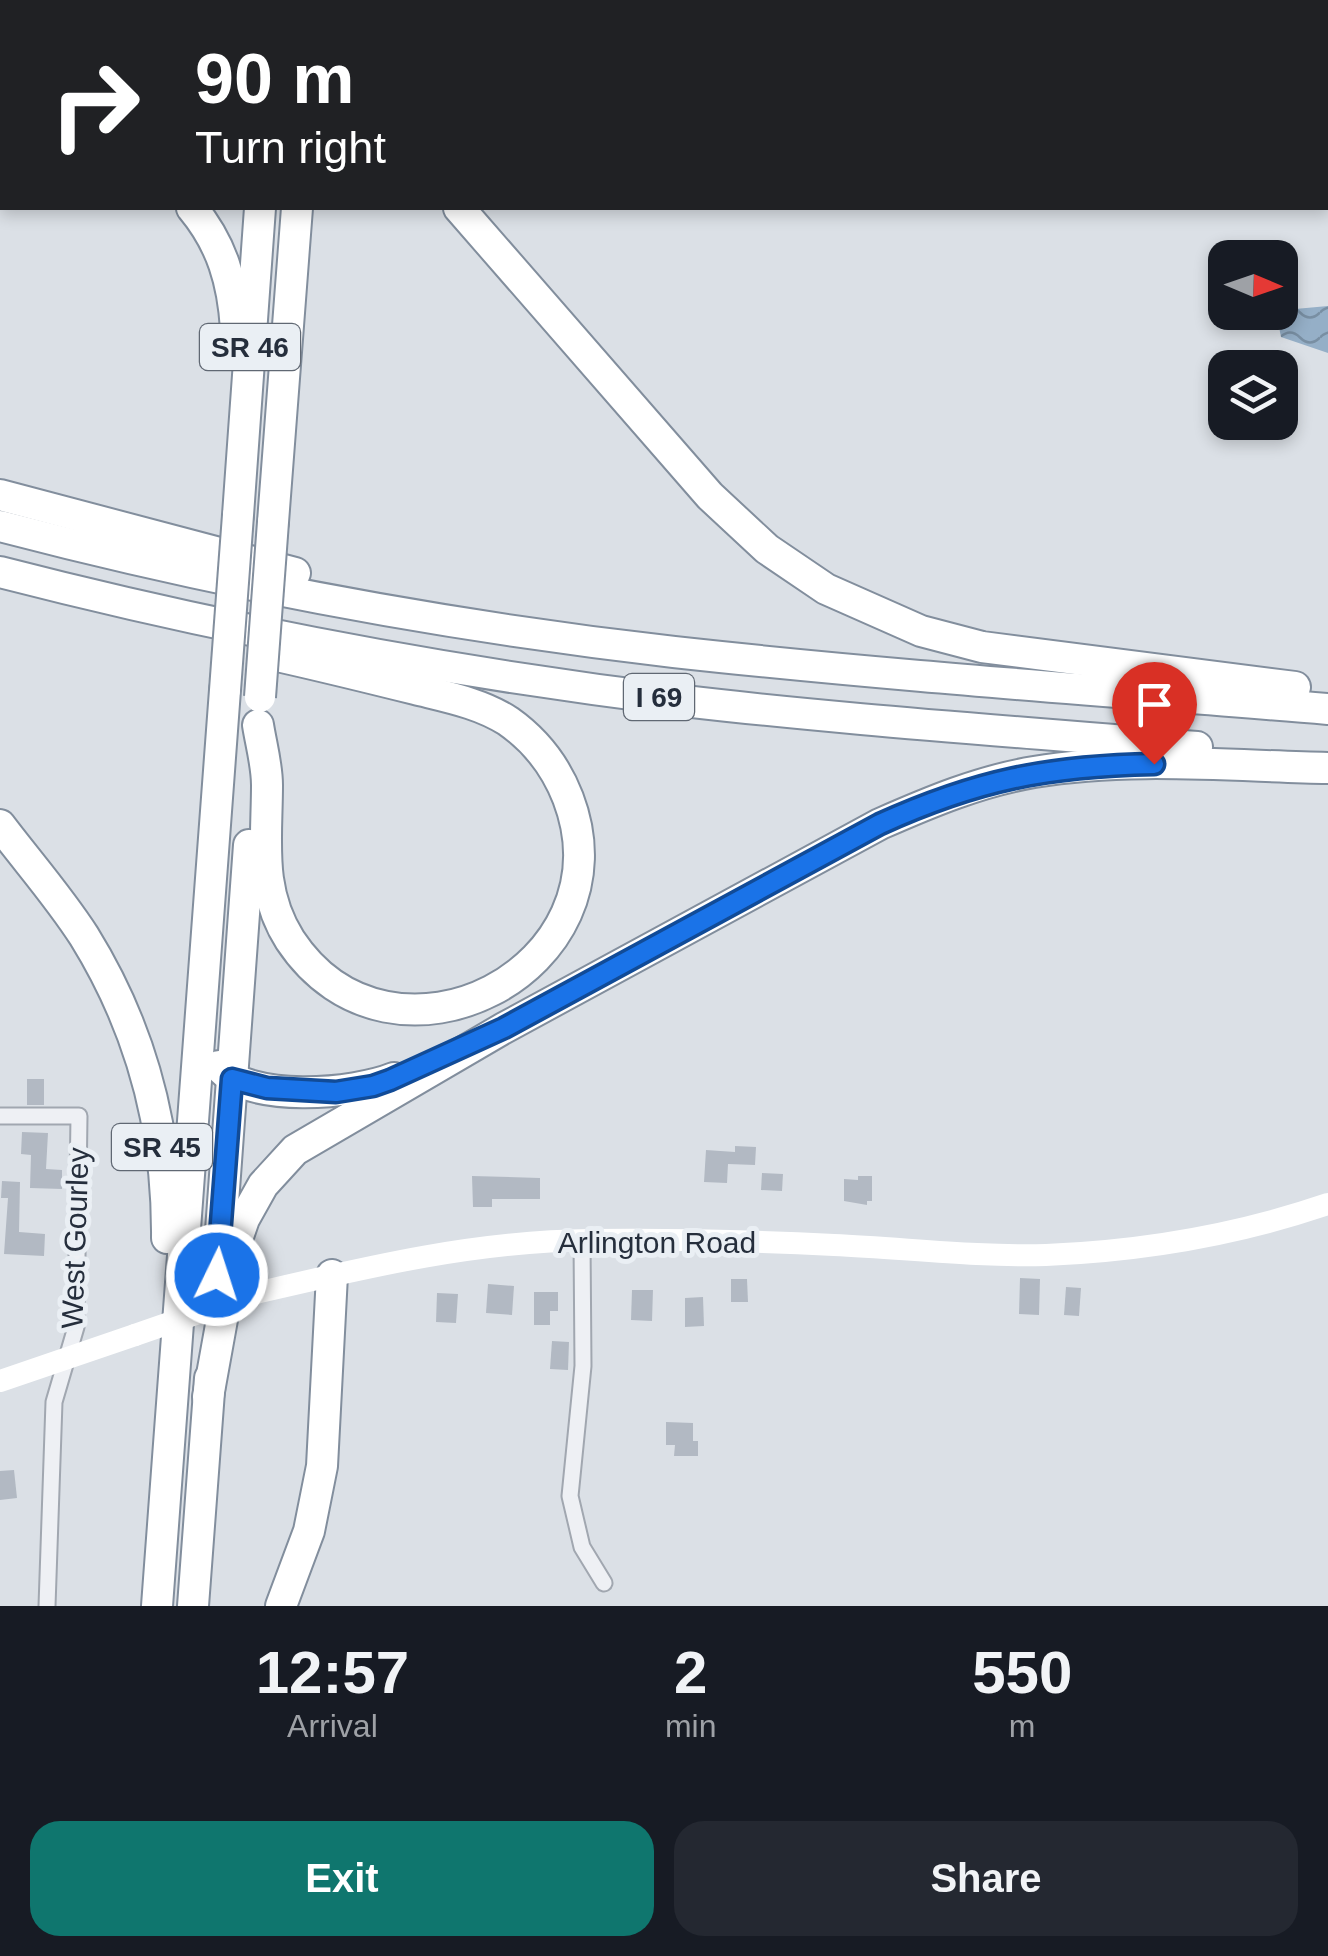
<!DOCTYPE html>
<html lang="en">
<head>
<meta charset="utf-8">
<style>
	:root { --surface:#171b24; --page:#242831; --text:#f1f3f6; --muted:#9ea1a6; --accent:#0f766e }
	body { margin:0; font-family:Helvetica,sans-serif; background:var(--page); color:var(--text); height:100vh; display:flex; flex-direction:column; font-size:38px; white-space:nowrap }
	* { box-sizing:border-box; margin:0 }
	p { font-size:32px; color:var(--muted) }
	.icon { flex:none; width:55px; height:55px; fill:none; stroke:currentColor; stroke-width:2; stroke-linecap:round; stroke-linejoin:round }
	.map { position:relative; height:1606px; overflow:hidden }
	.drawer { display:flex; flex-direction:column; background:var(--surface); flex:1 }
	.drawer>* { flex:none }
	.top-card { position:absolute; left:0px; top:0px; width:1330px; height:210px; box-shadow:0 5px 15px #0003; background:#202124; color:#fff; overflow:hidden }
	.needle { width:65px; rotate:92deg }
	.tools { position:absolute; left:1208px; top:240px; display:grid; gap:20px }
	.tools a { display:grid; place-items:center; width:90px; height:90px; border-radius:20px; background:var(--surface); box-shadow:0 5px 15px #0003; font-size:50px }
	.pin { position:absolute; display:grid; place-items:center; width:85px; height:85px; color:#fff; margin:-102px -42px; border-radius:50% 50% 50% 0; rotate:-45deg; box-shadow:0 0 10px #0007 }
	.pin .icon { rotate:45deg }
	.me { position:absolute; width:110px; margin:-55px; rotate:4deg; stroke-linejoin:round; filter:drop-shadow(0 0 8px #0008) }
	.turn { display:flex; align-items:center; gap:35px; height:210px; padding:0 30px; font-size:45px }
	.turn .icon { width:130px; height:130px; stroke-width:2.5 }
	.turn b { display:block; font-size:70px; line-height:85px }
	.eta { display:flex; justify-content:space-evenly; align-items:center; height:170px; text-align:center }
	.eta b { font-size:60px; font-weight:700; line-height:70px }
	.action { display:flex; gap:20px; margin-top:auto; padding:20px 30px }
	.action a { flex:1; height:115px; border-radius:30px; background:var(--accent); color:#fff; font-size:40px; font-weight:700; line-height:115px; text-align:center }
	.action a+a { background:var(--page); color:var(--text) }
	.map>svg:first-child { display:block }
	.water { fill:url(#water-waves) }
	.building { fill:#b2b9c3 }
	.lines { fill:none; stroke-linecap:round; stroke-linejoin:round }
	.street-casing { stroke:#a1a7b0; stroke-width:19 }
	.highway-casing { stroke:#828e9d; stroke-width:34 }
	.street { stroke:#eef0f4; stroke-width:15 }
	.secondary { stroke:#fff; stroke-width:22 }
	.highway { stroke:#fff; stroke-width:30 }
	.highway-bridge-casing { stroke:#828e9d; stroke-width:34; stroke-linecap:butt }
	.secondary-bridge { stroke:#fff; stroke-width:22 }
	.highway-bridge { stroke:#fff; stroke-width:30 }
	.route-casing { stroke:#114b97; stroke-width:25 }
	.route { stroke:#1a73e8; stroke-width:18 }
	.labels { text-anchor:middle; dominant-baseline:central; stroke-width:10; stroke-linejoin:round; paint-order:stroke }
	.shield { fill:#eaeff4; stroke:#606873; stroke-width:2.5 }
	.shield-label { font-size:28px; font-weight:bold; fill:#252e3c }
	.street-label { font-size:30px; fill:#252e3c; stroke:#eaeff4 }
</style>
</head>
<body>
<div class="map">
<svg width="1328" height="1606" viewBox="0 0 1328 1606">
	<defs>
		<pattern id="water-waves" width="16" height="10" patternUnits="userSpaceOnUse" patternTransform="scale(2.5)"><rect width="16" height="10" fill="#95afc7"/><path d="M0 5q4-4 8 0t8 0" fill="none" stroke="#798fa3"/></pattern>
	</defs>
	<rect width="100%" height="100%" fill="#dbe0e6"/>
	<polygon class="water" points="1328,306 1328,353 1281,337 1279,327 1295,309"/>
	<g class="building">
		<rect x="27" y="1079" width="17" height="26"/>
		<polygon points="22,1132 48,1133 46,1169 62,1170 62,1189 30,1188 31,1155 21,1154"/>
		<polygon points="735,1146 756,1147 755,1165 728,1164 727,1183 704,1182 706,1150 735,1152"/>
		<polygon points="762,1173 783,1174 782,1191 761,1190"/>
		<polygon points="472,1176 540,1178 540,1199 492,1199 492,1207 473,1207"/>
		<polygon points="858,1176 872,1176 872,1201 867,1201 867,1205 844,1201 844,1179 858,1180"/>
		<polygon points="2,1181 20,1182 19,1232 45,1234 44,1256 4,1254 8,1198 1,1198"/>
		<polygon points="1020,1278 1040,1279 1039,1315 1019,1314"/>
		<polygon points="731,1279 747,1279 748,1302 731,1302"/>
		<polygon points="488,1284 514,1286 512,1315 486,1313"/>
		<polygon points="1066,1287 1081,1288 1079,1316 1064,1315"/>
		<polygon points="632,1290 653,1290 652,1321 631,1320"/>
		<polygon points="534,1292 558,1292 558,1311 550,1311 550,1325 534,1325"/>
		<polygon points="437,1293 458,1294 456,1323 436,1322"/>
		<polygon points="703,1297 704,1326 685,1327 685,1298"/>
		<polygon points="552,1341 569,1342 568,1370 550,1369"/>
		<polygon points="666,1422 693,1423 693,1441 698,1441 698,1456 674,1456 675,1445 666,1445"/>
		<polygon points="14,1470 17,1498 0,1500 0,1471"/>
	</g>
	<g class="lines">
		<g class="street-casing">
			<g id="street">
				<polyline points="0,1116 79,1116 76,1327 54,1402 47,1606"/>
				<polyline points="582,1240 583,1366 570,1496 582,1547 604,1583"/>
			</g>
		</g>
		<g class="highway-casing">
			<g id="highway">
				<polyline points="355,0 355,2"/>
				<polyline points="275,2 275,0"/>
				<polyline points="311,2 312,0"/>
				<polyline points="0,51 2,50"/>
				<polyline points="0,156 2,155"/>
				<path d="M192,208c30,36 41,74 44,121"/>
				<polyline points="459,208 710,496 767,549 826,589 921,631 982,647 1295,687"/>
				<polyline points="0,495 295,573"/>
				<polyline points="238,515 260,208"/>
				<polyline points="273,522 297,208"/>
				<path d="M0,526c221,58 448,100 674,126 218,24 436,39 654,57"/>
				<path d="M0,572c225,58 454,101 684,129 171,20 342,31 513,46"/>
				<path d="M258,725c3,19 9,40 9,60 0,55 -9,105 23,155 102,154 343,28 278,-142 -12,-31 -33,-58 -60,-77 -28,-18 -61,-24 -93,-32 -44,-11 -89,-22 -133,-32"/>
				<path d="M0,825c28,37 59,72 84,111 57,92 84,195 83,302"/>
				<path d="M219,1066c29,38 136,28 175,12"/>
				<polyline points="219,1258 249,845"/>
				<path d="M208,1397l28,-155 8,-23 19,-34 32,-35 209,-122 376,-204c50,-22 100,-43 154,-52 96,-16 197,-6 294,-4"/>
				<polyline points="157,1606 225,690"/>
				<polyline points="193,1606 210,1378"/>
				<polyline points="281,1606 309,1531 322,1466 332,1275"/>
			</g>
		</g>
		<use href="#street" class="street"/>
		<g class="secondary">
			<path d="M256,1293c111,-26 220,-52 335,-53 81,-1 162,1 243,5 70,3 141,12 212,10 96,-4 191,-20 282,-51"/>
			<polyline points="0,1381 135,1335"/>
		</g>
		<use href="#highway" class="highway"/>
		<g class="highway-bridge-casing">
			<g id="highway-bridge">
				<polyline points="225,690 238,515"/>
				<polyline points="260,697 273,522"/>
			</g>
		</g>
		<polyline class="secondary-bridge" points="135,1335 256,1293"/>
		<use href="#highway-bridge" class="highway-bridge"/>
	</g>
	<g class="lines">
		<g class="route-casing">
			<path id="route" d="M217,1275l15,-196 35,9 69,4 37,-6 17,-6 114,-52 376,-204c97,-44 168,-58 274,-60"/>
		</g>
		<use href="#route" class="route"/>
	</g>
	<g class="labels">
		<g class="shield">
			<rect x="200" y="324" width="100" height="46" rx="8"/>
			<rect x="624" y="674" width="70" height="46" rx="8"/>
			<rect x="112" y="1124" width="100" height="46" rx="8"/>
		</g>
		<g class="shield-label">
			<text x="250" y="347">SR 46</text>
			<text x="659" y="697">I 69</text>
			<text x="162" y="1147">SR 45</text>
		</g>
		<g class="street-label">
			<text transform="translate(75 1238) rotate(-88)">West Gourley</text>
			<text x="657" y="1242">Arlington Road</text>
		</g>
	</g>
</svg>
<div class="tools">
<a><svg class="needle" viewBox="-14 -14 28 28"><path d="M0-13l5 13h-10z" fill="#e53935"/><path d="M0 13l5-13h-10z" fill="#9ea1a6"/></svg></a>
<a><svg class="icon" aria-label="layers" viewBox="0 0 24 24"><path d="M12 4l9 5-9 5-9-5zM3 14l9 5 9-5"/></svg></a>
</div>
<div class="pin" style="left:1154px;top:764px;background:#d93025"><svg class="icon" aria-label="arrive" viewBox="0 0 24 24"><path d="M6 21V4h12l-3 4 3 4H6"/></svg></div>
<svg class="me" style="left:217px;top:1275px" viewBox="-20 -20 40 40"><circle r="17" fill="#1a73e8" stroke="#fff" stroke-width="3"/><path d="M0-11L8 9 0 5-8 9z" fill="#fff"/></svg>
<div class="top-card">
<div class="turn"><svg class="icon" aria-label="right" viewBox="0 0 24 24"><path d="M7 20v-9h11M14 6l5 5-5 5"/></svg><div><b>90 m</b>Turn right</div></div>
</div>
</div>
<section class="drawer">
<div class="eta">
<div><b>12:57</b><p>Arrival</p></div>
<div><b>2</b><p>min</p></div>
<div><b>550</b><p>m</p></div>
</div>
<div class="action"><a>Exit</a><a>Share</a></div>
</section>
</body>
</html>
